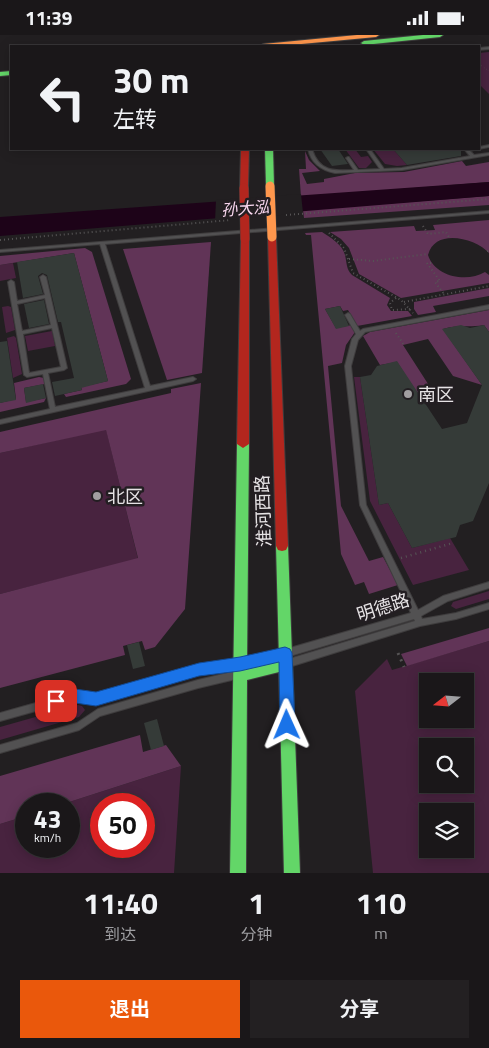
<!DOCTYPE html>
<html lang="zh">
<head>
<meta charset="utf-8">
<style>
	:root { --surface:#1a1719; --page:#232022; --text:#f1f3f6; --muted:#9f9fa2; --line:#383638; --accent:#ea580c }
	body { margin:0; font-family:"Titillium Web","Noto Sans SC",sans-serif; background:var(--page); color:var(--text); height:100vh; display:flex; flex-direction:column; font-size:19px; white-space:nowrap }
	* { box-sizing:border-box; margin:0 }
	p { font-size:16px; color:var(--muted) }
	.icon { flex:none; width:28px; height:28px; fill:none; stroke:currentColor; stroke-width:2; stroke-linecap:round; stroke-linejoin:round }
	.map { position:relative; height:838px; overflow:hidden }
	.sheet { display:flex; flex-direction:column; background:var(--surface); flex:1 }
	.sheet>* { flex:none }
	.top-card { position:absolute; left:10px; top:10px; width:470px; height:105px; border-radius:0px; box-shadow:0 2px 12px #0003,0 0 0 1px var(--line); background:#1a1719; color:var(--text); overflow:hidden }
	.needle { width:32px; rotate:253deg }
	.buttons { position:absolute; left:419px; top:638px; display:grid; gap:10px }
	.buttons a { display:grid; place-items:center; width:55px; height:55px; border-radius:0px; background:var(--surface); box-shadow:0 2px 12px #0003,0 0 0 1px var(--line); font-size:25px }
	.speed { position:absolute; left:15px; top:758px; display:flex; gap:10px; font-size:25px; font-weight:700; text-align:center }
	.speed>* { display:grid; place-content:center; width:65px; height:65px; border-radius:50%; background:var(--surface); box-shadow:0 2px 12px #0003,0 0 0 1px var(--line); line-height:1 }
	.speed small { font-size:12px; font-weight:400 }
	.speed .limit { border:8px solid #d22; background:#fff; color:#111 }
	.pin { position:absolute; display:grid; place-items:center; width:42px; height:42px; color:#fff; margin:-21px; border-radius:10px; box-shadow:0 2px 8px #0006 }
	.me { position:absolute; width:55px; margin:-28px; rotate:359deg; stroke-linejoin:round; filter:drop-shadow(0 0 4px #0008) }
	.turn { display:flex; align-items:center; gap:18px; height:105px; padding:0 20px; font-size:22px }
	.turn .icon { width:65px; height:65px; stroke-width:2.5 }
	.turn b { display:block; font-size:35px; line-height:42px }
	.eta { display:flex; justify-content:space-evenly; align-items:center; height:85px; text-align:center }
	.eta b { font-size:30px; font-weight:700; line-height:35px }
	.primary-button { display:flex; gap:10px; margin-top:auto; padding:10px 20px }
	.primary-button a { flex:1; height:58px; border-radius:0px; background:var(--accent); color:#fff; font-size:20px; font-weight:700; line-height:58px; text-align:center }
	.primary-button a+a { background:var(--page); color:var(--text) }
	.status { display:flex; justify-content:space-between; align-items:center; height:35px; padding:0 25px; background:var(--surface); direction:ltr }
	.status svg { height:14px; fill:currentColor }
	.map>svg:first-child { display:block }
	.green { fill:#48233f; fill-rule:evenodd }
	.forest { fill:#613457 }
	.water { fill:#1d0318 }
	.pier { fill:#221f21 }
	.building { fill:#353b38 }
	.lines { fill:none; stroke-linecap:round; stroke-linejoin:round }
	.lane-casing { stroke:#3f3d3e; stroke-width:2 }
	.fast-casing { stroke:#3f3d3e; stroke-width:2 }
	.slow-casing { stroke:#3f3d3e; stroke-width:2 }
	.jam-casing { stroke:#3f3d3e; stroke-width:2 }
	.path-far3 { stroke:#565455; stroke-width:1; stroke-dasharray:0.5 2.5; stroke-linecap:butt }
	.path-far2 { stroke:#565455; stroke-width:2; stroke-dasharray:1 3; stroke-linecap:butt }
	.path-far1 { stroke:#565455; stroke-width:2.5; stroke-dasharray:1 4; stroke-linecap:butt }
	.path { stroke:#565455; stroke-width:3; stroke-dasharray:2 5; stroke-linecap:butt }
	.lane { fill:#525152; fill-rule:evenodd }
	.fast { fill:#63d668; fill-rule:evenodd }
	.slow { fill:#ff974d; fill-rule:evenodd }
	.jam { fill:#b3261e; fill-rule:evenodd }
	.slow-bridge-casing { stroke:#3f3d3e; stroke-width:10; stroke-linecap:butt }
	.jam-bridge-casing { stroke:#3f3d3e; stroke-width:10; stroke-linecap:butt }
	.slow-bridge { stroke:#ff974d; stroke-width:9 }
	.jam-bridge { stroke:#b3261e; stroke-width:9 }
	.route { fill:#1a73e8; stroke:#114b97 }
	.poi-dot { fill:#a19ea0; stroke:#231e22; stroke-width:2 }
	.labels { text-anchor:middle; dominant-baseline:central; stroke-width:5; stroke-linejoin:round; paint-order:stroke }
	.far-water-label { font-size:16px; font-style:italic; fill:#f8d6ee; stroke:#231e22 }
	.poi-label { font-size:18px; fill:#e6e3e5; stroke:#231e22; text-anchor:start }
	.street-label { font-size:18px; fill:#e6e3e5; stroke:#231e22 }
</style>
</head>
<body>
<div class="status"><b>11:39</b><svg viewBox="0 0 49 12"><path d="M0 12V9h3v3zM5 12V6h3v6zM10 12V3h3v9zM15 12V0h3v12zM26 1h20v11H26zM47 4h2v5h-2z"/></svg></div>
<div class="map">
<svg width="489" height="838" viewBox="0 0 489 838">
	<rect width="100%" height="100%" fill="#221f21"/>
	<g class="green">
		<polygon points="489,17 489,59 479,49 479,18"/>
		<polygon points="345,114 355,114 361,122 368,121 372,127 366,133 359,133"/>
		<polygon points="373,114 393,114 407,130 397,131 385,129"/>
		<polygon points="13,228 16,243 0,246 0,230"/>
		<polygon points="8,271 11,272 15,295 6,298 2,272"/>
		<polygon points="52,296 55,311 28,316 25,301"/>
		<polygon points="14,301 16,303 22,339 13,343 7,303"/>
		<polygon points="354,342 360,342 379,470 388,468 412,513 450,503 469,535 413,550 370,466"/>
		<polygon points="106,394 138,524 0,559 0,418"/>
		<polygon points="489,556 489,564 456,574 451,571 453,567"/>
		<path d="M489,606v232h-116l-18,-182 32,-32 5,11zM428,646h37v38h-37zM428,711h37v38h-37zM428,776h37v38h-37z"/>
		<polygon points="78,670 82,671 85,675 79,682 0,705 0,692"/>
		<path d="M181,731l-7,107h-174v-49l26,-8v30h43v-42h-6zM101,769h43v42h-43z"/>
	</g>
	<g class="forest">
		<polygon points="305,116 309,125 320,136 302,138 307,149 324,147 324,144 355,138 404,137 462,126 466,131 489,127 489,147 301,162 299,134 306,134"/>
		<polygon points="489,161 489,170 304,183 303,175"/>
		<path d="M489,185v33c-14,-15 -54,-25 -61,2 7,22 39,28 57,17l4,3v8l-88,15 -42,-24 -10,-26 -8,-9 -11,-7 84,-6 2,5 19,-1 -2,-5z"/>
		<path d="M322,197c9,6 20,12 23,23 2,8 1,14 7,20l38,23 -3,7 4,6h17l4,5 -55,10 -9,-16 -5,1 -3,-5 -15,3 11,19 16,-3 3,7 -9,13 -4,18 -14,3 13,140 28,55 14,-4 15,28 -29,9 -5,-12 -9,3 -14,-31 -30,-319h-5l-1,-2z"/>
		<polygon points="211,207 202,338 167,345 123,214"/>
		<polygon points="85,213 92,217 131,344 126,349 66,362 64,359 82,355 81,352 108,346 74,218 0,230 0,221"/>
		<polygon points="489,253 489,261 433,271 436,277 418,280 414,274 414,267"/>
		<path d="M489,275v22l-5,-7c-16,3 -25,-1 -41,4l39,56 -29,-9 -25,-37 -25,6 36,56 -15,3 -27,-42 -17,3 -17,-29 7,-4z"/>
		<polygon points="39,342 44,343 45,349 24,353 26,367 46,363 44,367 0,377 0,368 16,364 14,348"/>
		<polygon points="201,348 185,574 155,612 145,615 142,606 123,611 125,620 0,653 0,559 138,523 106,395 0,418 0,397 171,358 171,354"/>
		<polygon points="489,593 489,606 407,631 401,619"/>
		<polygon points="140,700 143,717 166,710 181,731 63,769 26,769 26,781 0,789 0,741"/>
	</g>
	<polygon class="water" points="489,147 489,161 0,201 0,182"/>
	<polygon class="pier" points="301,159 303,178 215,186 216,165"/>
	<g class="building">
		<polygon points="320,114 338,114 348,129 332,131"/>
		<polygon points="393,114 461,114 461,121 407,130"/>
		<polygon points="74,218 108,346 81,353 82,355 55,361 52,347 74,343 61,287 58,287 47,240 42,238 38,241 43,259 23,263 17,227"/>
		<polygon points="44,265 49,289 29,293 24,269"/>
		<polygon points="340,271 349,291 336,294 325,274"/>
		<polygon points="461,290 470,293 484,290 489,297 489,448 473,486 460,490 456,502 412,513 388,468 379,470 360,342 371,340 377,331 397,326 442,394 467,388 482,350 442,294"/>
		<polygon points="7,306 16,365 0,368 0,307"/>
		<polygon points="43,349 46,363 26,368 24,353"/>
		<polygon points="139,607 145,631 133,634 127,610"/>
		<polygon points="157,684 164,711 151,715 144,688"/>
	</g>
	<g class="lines">
		<g class="lane-casing">
			<g id="lane">
				<polygon points="489,12 489,14 479,15 479,13"/>
				<polygon points="489,110 489,112 479,114 477,114 479,114 479,112"/>
				<path d="M308,114h4c7,23 22,22 42,21l-8,-12 2,-1h1l9,13 22,-1 -14,-20h4l14,20 18,-1 68,-12 -5,-6 2,-1h8l-1,1 -4,1 4,4 15,-2v2l-87,15 -67,3c-14,-3 -24,-10 -27,-24z"/>
				<path d="M489,176v2l-384,31 45,142 43,-9 3,2 -3,2 -193,43v-4l50,-11 -7,-35 -16,3 -3,-2 -16,-93 3,-2 3,2 3,19 28,-6 -5,-18 3,-2 3,2 21,91 -3,2 -16,3 7,34 90,-19 -45,-144 -100,8v-2zM45,263l6,27 -29,6 -5,-27zM52,293l9,39 -32,6 -6,-39z"/>
				<polygon points="489,270 489,274 365,297 358,305 351,331 366,470 418,575 443,561 489,547 489,553 448,566 421,581 422,584 456,578 489,568 489,574 456,584 420,591 289,632 286,631 285,628 286,625 289,624 415,586 414,584 290,621 287,620 286,617 287,614 290,613 411,578 360,470 345,331 352,304 356,299 345,280 348,278 350,279 360,296 363,294"/>
				<polygon points="236,626 239,627 240,630 239,633 236,634 199,638 95,668 75,665 0,686 0,678 75,657 95,660 199,630"/>
				<polygon points="236,636 239,637 240,640 239,643 236,644 198,653 100,681 79,695 0,718 0,710 77,688 98,674 198,645"/>
			</g>
		</g>
		<g class="fast-casing">
			<g id="fast">
				<polygon points="423,0 443,0 440,2 364,10 361,8 364,6"/>
				<polygon points="11,36 11,40 0,41 0,37"/>
				<polygon points="265,114 273,114 274,151 270,153 266,151"/>
				<polygon points="243,405 249,409 247,631 279,624 276,511 278,507 282,506 286,507 288,511 300,838 284,838 279,637 247,645 246,838 230,838 237,409"/>
			</g>
		</g>
		<g class="slow-casing">
			<polygon id="slow" points="357,0 379,0 376,2 280,11 260,11 263,9"/>
		</g>
		<g class="jam-casing">
			<g id="jam">
				<polygon points="241,114 249,114 248,153 244,155 240,153"/>
				<polygon points="272,199 276,202 288,511 286,515 282,516 278,515 276,511 268,202"/>
				<polygon points="245,201 249,204 249,409 243,413 237,409 241,204"/>
			</g>
		</g>
		<polyline class="path-far3" points="479,29 489,36"/>
		<g class="path-far2">
			<polyline points="286,180 489,164"/>
			<polyline points="423,191 428,199 446,197 450,204"/>
			<polyline points="329,198 344,213 353,238 401,265 413,278"/>
			<polyline points="0,205 231,185"/>
			<polyline points="487,216 489,216"/>
			<polyline points="349,224 373,226 428,219"/>
			<polyline points="431,228 427,228 440,246 435,247 444,259"/>
			<polyline points="396,263 390,268 392,275 410,274"/>
			<polyline points="404,267 489,251"/>
			<polyline points="396,298 404,310"/>
		</g>
		<polyline class="path-far1" points="401,523 453,508"/>
		<polyline class="path" points="398,618 404,632"/>
		<use href="#lane" class="lane"/>
		<use href="#fast" class="fast"/>
		<use href="#slow" class="slow"/>
		<use href="#jam" class="jam"/>
		<g class="slow-bridge-casing">
			<polyline id="slow-bridge" points="270,151 272,202"/>
		</g>
		<g class="jam-bridge-casing">
			<polyline id="jam-bridge" points="244,153 245,204"/>
		</g>
		<use href="#slow-bridge" class="slow-bridge"/>
		<use href="#jam-bridge" class="jam-bridge"/>
	</g>
	<polygon class="route" points="285,612 290,614 292,618 295,690 293,696 287,698 282,696 280,690 279,627 240,636 199,641 96,671 75,668 56,673 51,671 49,666 51,661 75,654 96,657 199,628 240,622"/>
	<g class="poi-dot">
		<circle cx="408" cy="359" r="5"/>
		<circle cx="97" cy="461" r="5"/>
	</g>
	<g class="labels">
		<g class="far-water-label">
			<text transform="translate(245 173) rotate(-4)">孙大泓</text>
		</g>
		<g class="poi-label">
			<text x="418" y="359">南区</text>
			<text x="107" y="461">北区</text>
		</g>
		<g class="street-label">
			<text transform="translate(263 476) rotate(-92)">淮河西路</text>
			<text transform="translate(383 572) rotate(-18)">明德路</text>
		</g>
	</g>
</svg>
<div class="buttons">
<a><svg class="needle" viewBox="-14 -14 28 28"><path d="M0-13l5 13h-10z" fill="#e53935"/><path d="M0 13l5-13h-10z" fill="#9f9fa2"/></svg></a>
<a><svg class="icon" aria-label="search" viewBox="0 0 24 24"><circle cx="10" cy="10" r="6"/><path d="M15 15l6 6"/></svg></a>
<a><svg class="icon" aria-label="layers" viewBox="0 0 24 24"><path d="M12 4l9 5-9 5-9-5zM3 14l9 5 9-5"/></svg></a>
</div>
<div class="speed"><div>43<small>km/h</small></div><div class="limit">50</div></div>
<div class="pin" style="left:56px;top:666px;background:#d93025"><svg class="icon" aria-label="arrive" viewBox="0 0 24 24"><path d="M6 21V4h12l-3 4 3 4H6"/></svg></div>
<svg class="me" style="left:287px;top:690px" viewBox="-20 -20 40 40"><path d="M0-17L14 15 0 8-14 15z" fill="#1a73e8" stroke="#fff" stroke-width="4"/></svg>
<div class="top-card">
<div class="turn"><svg class="icon" aria-label="left" viewBox="0 0 24 24"><path d="M17 20v-9H6M10 6l-5 5 5 5"/></svg><div><b>30 m</b>左转</div></div>
</div>
</div>
<section class="sheet">
<div class="eta">
<div><b>11:40</b><p>到达</p></div>
<div><b>1</b><p>分钟</p></div>
<div><b>110</b><p>m</p></div>
</div>
<div class="primary-button"><a>退出</a><a>分享</a></div>
</section>
</body>
</html>
